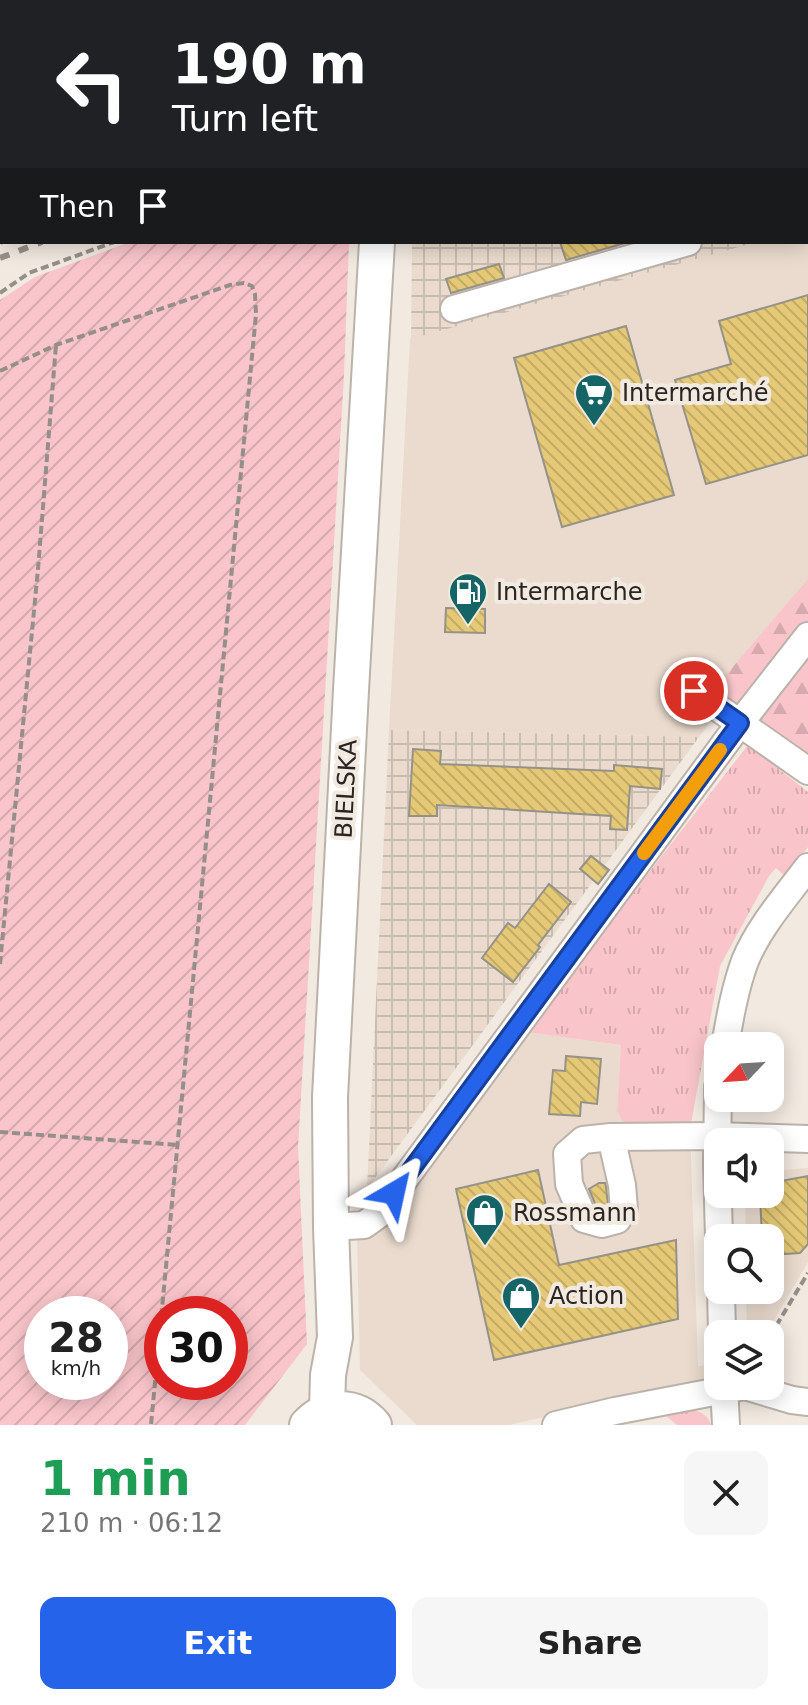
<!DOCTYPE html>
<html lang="en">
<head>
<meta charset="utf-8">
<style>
	:root { --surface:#fff; --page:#f6f6f6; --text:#222; --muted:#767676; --accent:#2563eb }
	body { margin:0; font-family:"DejaVu Sans",sans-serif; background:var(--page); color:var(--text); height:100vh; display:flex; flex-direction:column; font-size:30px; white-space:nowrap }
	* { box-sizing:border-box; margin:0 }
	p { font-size:26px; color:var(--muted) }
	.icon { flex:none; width:44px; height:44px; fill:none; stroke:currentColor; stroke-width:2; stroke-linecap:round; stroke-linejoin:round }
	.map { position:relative; height:1425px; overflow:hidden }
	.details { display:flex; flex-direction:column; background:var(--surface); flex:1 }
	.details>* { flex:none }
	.top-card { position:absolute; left:0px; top:0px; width:808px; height:244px; box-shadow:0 4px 20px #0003; background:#202124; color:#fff; overflow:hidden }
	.needle { width:52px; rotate:245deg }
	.controls { position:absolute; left:704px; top:1032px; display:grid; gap:16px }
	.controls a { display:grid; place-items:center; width:80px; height:80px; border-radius:16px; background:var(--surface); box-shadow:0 4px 20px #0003; font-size:40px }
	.speed { position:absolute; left:24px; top:1296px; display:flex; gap:16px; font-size:40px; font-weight:700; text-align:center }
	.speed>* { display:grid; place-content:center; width:104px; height:104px; border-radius:50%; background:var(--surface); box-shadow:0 4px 20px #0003; line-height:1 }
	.speed small { font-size:20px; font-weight:400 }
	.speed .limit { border:12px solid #d22; background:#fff; color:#111 }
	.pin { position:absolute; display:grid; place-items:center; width:68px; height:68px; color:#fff; margin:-34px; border:4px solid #fff; border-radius:50%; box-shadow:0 2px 8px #0007 }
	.me { position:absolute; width:88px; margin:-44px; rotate:36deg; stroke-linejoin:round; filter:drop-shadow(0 0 6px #0008) }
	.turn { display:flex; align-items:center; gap:28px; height:168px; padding:0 40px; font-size:36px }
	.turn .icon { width:104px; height:104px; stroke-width:2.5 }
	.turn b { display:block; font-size:56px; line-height:68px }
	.then { display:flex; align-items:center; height:76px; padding:0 40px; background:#0003; gap:16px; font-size:30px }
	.round { display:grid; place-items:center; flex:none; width:84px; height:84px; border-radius:16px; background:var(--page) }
	.summary { display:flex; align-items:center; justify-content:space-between; height:136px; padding:0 40px }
	h1 { font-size:48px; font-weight:800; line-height:60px; color:#1e9e55 }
	.action { display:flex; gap:16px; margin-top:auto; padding:16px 40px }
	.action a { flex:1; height:92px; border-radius:16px; background:var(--accent); color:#fff; font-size:32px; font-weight:800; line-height:92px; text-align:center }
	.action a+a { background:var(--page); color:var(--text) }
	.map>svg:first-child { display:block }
	.built { fill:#eadbce }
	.industrial { fill:url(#industrial-grid) }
	.grass { fill:url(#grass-tufts) }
	.forest { fill:url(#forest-firs) }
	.garden { fill:url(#garden-furrows); fill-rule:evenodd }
	.building { fill:url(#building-back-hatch); stroke:#959288; stroke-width:2 }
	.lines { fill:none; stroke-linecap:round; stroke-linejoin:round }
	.minor-casing { stroke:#bbb2aa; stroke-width:30 }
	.major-casing { stroke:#bbb2aa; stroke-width:38 }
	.path { stroke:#968f89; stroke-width:4; stroke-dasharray:8 4; stroke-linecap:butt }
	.minor { stroke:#fff; stroke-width:26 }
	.major { stroke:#fff; stroke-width:34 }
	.rail { stroke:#97908a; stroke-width:6; stroke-dasharray:10 10; stroke-linecap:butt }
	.route-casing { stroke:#184099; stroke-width:20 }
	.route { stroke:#2563eb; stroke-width:14 }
	.slow { stroke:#f59e0b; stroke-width:14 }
	.labels { text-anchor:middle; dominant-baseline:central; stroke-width:8; stroke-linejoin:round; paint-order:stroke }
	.poi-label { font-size:24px; fill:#292522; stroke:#f2e9e0; text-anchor:start }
	.street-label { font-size:24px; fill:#292522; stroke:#f2e9e0 }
</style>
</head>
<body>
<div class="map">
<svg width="808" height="1425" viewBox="0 0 808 1425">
	<defs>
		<pattern id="industrial-grid" width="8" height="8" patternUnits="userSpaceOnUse" patternTransform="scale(2)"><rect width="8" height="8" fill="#eadbce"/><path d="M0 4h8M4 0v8" fill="none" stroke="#c9bcb1"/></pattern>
		<pattern id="grass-tufts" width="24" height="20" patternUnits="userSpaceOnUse" patternTransform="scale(2)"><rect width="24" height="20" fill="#f9c5ca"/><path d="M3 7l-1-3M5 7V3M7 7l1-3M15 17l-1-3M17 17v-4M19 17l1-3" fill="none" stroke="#d5a9ad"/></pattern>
		<pattern id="forest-firs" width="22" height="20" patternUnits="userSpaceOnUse" patternTransform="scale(2)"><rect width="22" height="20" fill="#f9c5ca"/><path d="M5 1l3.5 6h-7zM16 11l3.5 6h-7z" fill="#d5a9ad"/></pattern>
		<pattern id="garden-furrows" width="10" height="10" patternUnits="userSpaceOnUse" patternTransform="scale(2)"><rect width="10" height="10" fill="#f9c5ca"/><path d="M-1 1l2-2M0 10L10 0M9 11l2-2" fill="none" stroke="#d5a9ad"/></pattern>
		<pattern id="building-back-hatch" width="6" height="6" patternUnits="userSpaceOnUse" patternTransform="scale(2)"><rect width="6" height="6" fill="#e5c976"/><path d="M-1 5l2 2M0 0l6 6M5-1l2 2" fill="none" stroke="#c4ac66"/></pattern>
	</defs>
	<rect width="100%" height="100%" fill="#f2e9e0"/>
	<g class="built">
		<polygon points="806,228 808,228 808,590 699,737 389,730 410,339 757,242 806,242"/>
		<polygon points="525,1032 621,1045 617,1111 690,1129 698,1366 713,1365 710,1375 699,1382 509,1425 417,1425 360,1370 357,1238"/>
		<polygon points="808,1168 808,1262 766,1334 747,1334 746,1290 770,1290 770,1238 746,1238 745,1194 770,1194 770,1171"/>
	</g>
	<g class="industrial">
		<polygon points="0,0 363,0 362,2 2,2 2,21 0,21"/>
		<polygon points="412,242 757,242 411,339"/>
		<polygon points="389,730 699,737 367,1189"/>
	</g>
	<g class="grass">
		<polygon points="748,745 808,792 808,847 786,877 776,868 769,876 720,966 690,1129 634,1127 623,1122 617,1111 621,1045 525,1032"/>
		<path d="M694,1410c9,3 14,6 17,15h-34l-12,-10z"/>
	</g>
	<polygon class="forest" points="808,579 808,755 714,689"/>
	<path class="garden" d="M130,242h219l-5,133 -46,772 9,197 -62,81h-245v-1125l35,-23zM42,1314h68v68h-68zM162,1314h68v68h-68z"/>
	<g class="building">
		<polygon points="560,242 625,242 625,243 566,260"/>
		<polygon points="499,264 504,278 451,293 446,279"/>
		<polygon points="808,295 808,455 706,484 675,380 731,364 719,321"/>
		<polygon points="626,326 674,495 562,527 514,358"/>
		<polygon points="446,608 485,609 485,633 445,632"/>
		<polygon points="413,749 441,751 440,764 614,771 614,765 662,769 660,789 630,786 627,830 610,829 611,816 437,805 437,816 409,816"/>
		<polygon points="591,856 609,870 598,884 580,869"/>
		<polygon points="549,884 571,902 538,945 540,947 513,982 482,958 508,923 515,928"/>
		<polygon points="566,1056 601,1059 597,1104 581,1102 580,1116 549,1114 553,1070 565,1071"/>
		<polygon points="538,1170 559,1265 676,1240 678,1319 494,1360 456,1189"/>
		<polygon points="808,1176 808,1244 800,1253 770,1255 770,1238 762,1238 760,1194 770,1194 770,1183"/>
		<polygon points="599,1183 605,1183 606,1187 608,1205 602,1207 596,1206 589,1189"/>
	</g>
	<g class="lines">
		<g class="minor-casing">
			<g id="minor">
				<polyline points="348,2 348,0"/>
				<polyline points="806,207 808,207"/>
				<polyline points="454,309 688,242"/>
				<polyline points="694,691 808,771"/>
				<path d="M725,1046c5,-29 10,-58 20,-85 14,-34 41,-65 63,-94"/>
				<polyline points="718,1087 717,1164 719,1238"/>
				<polyline points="611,1137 622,1185 624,1209 617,1220 602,1224 584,1219 569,1184 567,1154 583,1140 611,1137 716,1136 808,1139"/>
				<polyline points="331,1227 364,1225 378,1215 740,723 808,636"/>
				<polyline points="721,1290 722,1334"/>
				<polyline points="724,1386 726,1425"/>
				<polyline points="556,1425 615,1411 745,1386 792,1400 808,1402"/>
			</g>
		</g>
		<g class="major-casing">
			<g id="major">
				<polyline points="390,2 391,0"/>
				<polyline points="327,1411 328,1375 335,1337 331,1227 330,1097 351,690 377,242"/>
				<path d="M307,1425c19,-20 48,-22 67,0"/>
			</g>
		</g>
		<g class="path">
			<polyline points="0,293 29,273 114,242"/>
			<polyline points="0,371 56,345 230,285 244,283 252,286 255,294 256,314 151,1425"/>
			<polyline points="0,964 38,569 56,345"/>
			<polyline points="0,1132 178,1145"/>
			<polyline points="770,1336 808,1273"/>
		</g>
		<use href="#minor" class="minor"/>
		<use href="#major" class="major"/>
		<g class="rail">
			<polyline points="627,2 632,0"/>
			<polyline points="662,2 668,0"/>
			<polyline points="0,242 2,241"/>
			<polyline points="0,258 42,242"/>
		</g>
	</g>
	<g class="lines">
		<g class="route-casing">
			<polyline id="route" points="394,1193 740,723 694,691"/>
		</g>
		<use href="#route" class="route"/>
		<polyline class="slow" points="644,853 720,750"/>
	</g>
	<defs>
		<g id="supermarket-pin" transform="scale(2)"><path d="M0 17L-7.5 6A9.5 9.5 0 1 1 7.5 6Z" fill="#166566" stroke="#f2e9e0"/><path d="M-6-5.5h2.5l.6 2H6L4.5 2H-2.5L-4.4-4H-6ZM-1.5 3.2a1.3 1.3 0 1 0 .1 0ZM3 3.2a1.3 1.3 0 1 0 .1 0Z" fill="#fff"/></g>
		<g id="fuel-pin" transform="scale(2)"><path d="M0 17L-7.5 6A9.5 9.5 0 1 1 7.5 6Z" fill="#166566" stroke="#f2e9e0"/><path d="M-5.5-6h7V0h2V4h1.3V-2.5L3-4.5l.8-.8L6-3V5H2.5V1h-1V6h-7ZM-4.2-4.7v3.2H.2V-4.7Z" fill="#fff"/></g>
		<g id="shop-pin" transform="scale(2)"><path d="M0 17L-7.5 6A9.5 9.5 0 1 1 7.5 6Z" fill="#166566" stroke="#f2e9e0"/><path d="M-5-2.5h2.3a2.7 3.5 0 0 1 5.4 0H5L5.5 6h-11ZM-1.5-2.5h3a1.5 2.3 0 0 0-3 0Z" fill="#fff"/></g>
	</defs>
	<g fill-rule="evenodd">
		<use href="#supermarket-pin" x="594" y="393"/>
		<use href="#fuel-pin" x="468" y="592"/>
		<use href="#shop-pin" x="485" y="1213"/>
		<use href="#shop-pin" x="521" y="1296"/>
	</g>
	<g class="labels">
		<g class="poi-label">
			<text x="622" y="393">Intermarché</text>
			<text x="496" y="592">Intermarche</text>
			<text x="513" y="1213">Rossmann</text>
			<text x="549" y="1296">Action</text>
		</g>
		<g class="street-label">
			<text transform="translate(346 789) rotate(-87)">BIELSKA</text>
		</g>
	</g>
</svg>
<div class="controls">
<a><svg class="needle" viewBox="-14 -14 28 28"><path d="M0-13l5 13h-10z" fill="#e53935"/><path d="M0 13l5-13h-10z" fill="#767676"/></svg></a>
<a><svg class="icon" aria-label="sound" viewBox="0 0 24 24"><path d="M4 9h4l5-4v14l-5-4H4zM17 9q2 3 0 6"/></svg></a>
<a><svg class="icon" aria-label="search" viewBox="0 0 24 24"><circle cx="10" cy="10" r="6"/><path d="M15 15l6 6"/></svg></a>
<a><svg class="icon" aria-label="layers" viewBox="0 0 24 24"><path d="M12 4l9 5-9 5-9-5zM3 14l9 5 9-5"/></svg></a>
</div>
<div class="speed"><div>28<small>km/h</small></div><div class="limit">30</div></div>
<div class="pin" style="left:694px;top:691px;background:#d93025"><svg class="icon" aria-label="arrive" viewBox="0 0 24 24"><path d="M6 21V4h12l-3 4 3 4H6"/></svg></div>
<svg class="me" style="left:394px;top:1193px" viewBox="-20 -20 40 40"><path d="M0-17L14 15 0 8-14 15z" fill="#2563eb" stroke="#fff" stroke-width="4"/></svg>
<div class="top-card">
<div class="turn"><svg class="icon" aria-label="left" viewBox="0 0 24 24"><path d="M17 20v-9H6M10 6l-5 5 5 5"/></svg><div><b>190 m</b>Turn left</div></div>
<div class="then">Then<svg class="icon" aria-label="arrive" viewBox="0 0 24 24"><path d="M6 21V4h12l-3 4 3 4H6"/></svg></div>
</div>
</div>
<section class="details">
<div class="summary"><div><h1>1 min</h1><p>210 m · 06:12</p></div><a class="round"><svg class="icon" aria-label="close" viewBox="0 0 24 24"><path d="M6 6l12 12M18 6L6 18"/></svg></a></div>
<div class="action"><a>Exit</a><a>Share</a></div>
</section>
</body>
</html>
